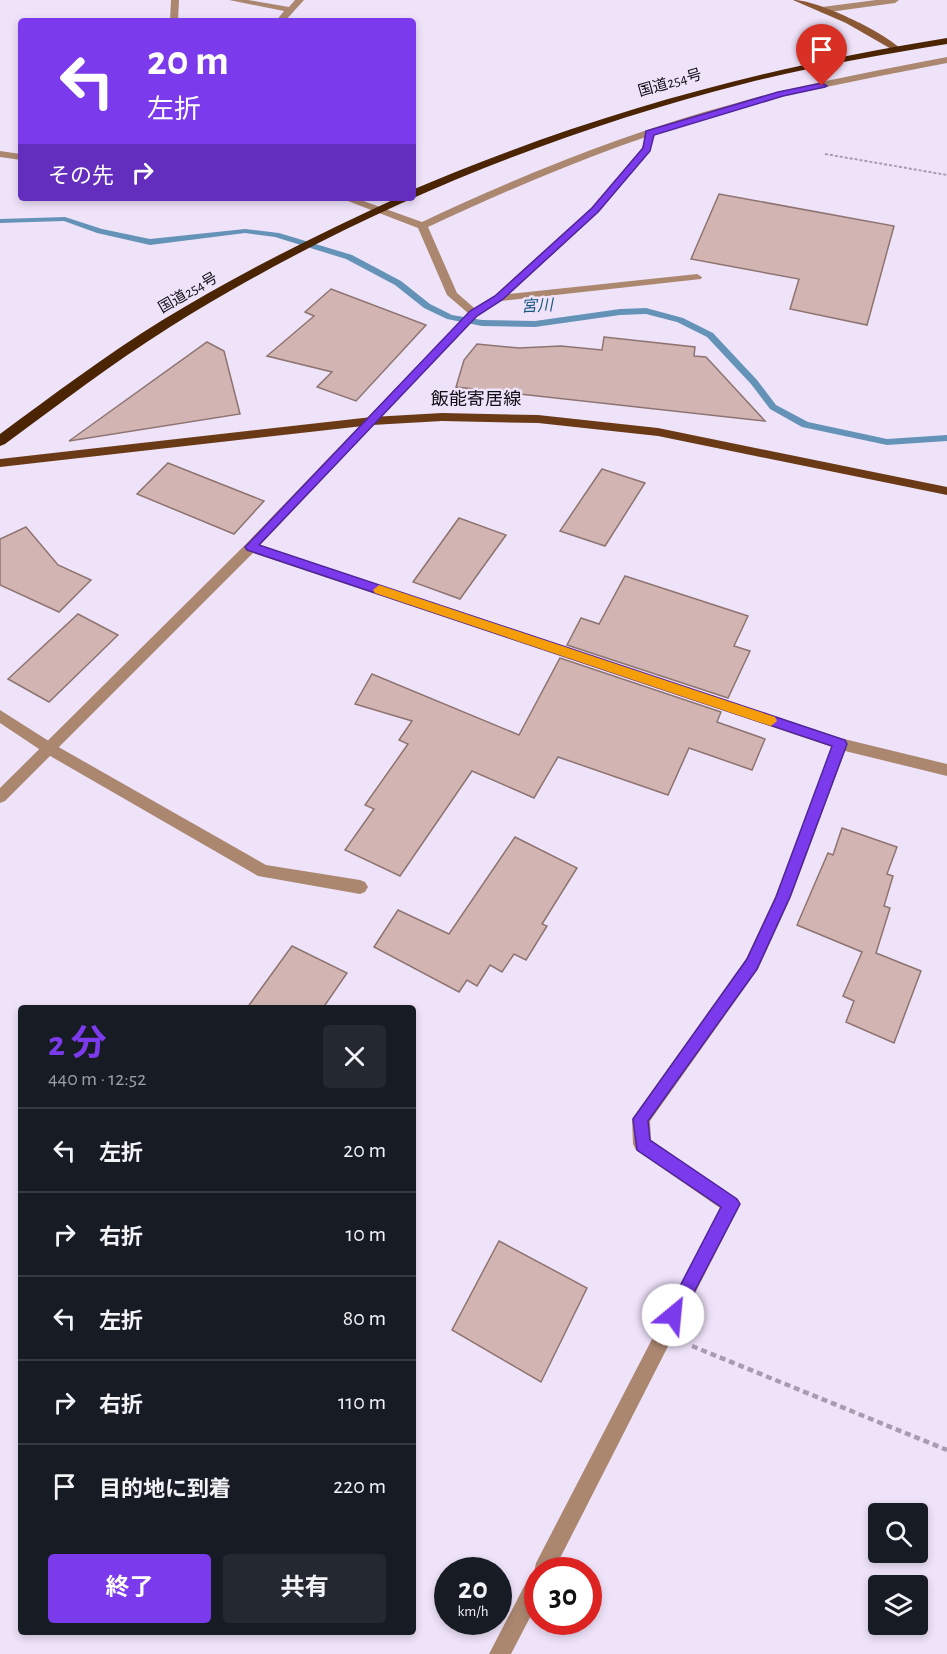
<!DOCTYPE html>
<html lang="ja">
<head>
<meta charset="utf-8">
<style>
	:root { --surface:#171b24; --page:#242831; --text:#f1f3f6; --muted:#9ea1a6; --line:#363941; --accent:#7c3aed }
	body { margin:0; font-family:"Alegreya Sans","Noto Sans JP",sans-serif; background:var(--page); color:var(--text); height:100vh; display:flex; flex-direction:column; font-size:22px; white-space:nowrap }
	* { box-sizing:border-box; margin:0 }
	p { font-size:20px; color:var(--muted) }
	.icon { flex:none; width:33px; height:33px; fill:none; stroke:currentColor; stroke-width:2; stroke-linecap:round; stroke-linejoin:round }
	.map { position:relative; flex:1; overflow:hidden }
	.details { position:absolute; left:18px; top:1005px; width:398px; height:630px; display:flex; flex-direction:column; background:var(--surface); border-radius:6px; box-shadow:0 3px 9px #0003 }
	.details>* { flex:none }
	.banner { position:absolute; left:18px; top:18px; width:398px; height:183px; border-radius:6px; box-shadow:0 3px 9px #0003; background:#7c3aed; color:#fff; overflow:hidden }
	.tools { position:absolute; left:868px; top:1503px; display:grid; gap:12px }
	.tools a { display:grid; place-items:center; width:60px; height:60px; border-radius:6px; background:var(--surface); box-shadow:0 3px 9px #0003; font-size:30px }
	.speed { position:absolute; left:434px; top:1557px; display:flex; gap:12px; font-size:30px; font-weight:700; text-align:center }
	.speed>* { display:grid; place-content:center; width:78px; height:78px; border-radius:50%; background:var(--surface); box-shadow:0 3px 9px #0003; line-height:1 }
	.speed small { font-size:15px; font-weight:400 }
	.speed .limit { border:9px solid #d22; background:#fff; color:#111 }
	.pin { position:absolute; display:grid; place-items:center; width:51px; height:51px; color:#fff; margin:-62px -26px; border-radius:50% 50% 50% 0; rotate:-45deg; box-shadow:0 0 6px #0007 }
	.pin .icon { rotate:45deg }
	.me { position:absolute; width:66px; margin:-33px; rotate:28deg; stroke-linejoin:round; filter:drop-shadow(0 0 4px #0008) }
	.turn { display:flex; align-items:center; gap:21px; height:126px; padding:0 30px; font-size:27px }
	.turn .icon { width:78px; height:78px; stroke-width:2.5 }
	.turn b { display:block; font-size:42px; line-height:51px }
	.then { display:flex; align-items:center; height:57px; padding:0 30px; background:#0003; gap:12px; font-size:22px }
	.round { display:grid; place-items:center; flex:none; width:63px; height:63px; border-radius:6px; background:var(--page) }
	.headline { display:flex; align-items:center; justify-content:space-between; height:102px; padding:0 30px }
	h1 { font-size:36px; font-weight:700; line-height:45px; color:var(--accent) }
	.button { display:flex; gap:12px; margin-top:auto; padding:12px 30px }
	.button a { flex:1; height:69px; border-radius:6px; background:var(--accent); color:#fff; font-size:24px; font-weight:700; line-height:69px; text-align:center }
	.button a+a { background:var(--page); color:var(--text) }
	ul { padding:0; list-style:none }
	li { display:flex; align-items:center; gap:18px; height:84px; padding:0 30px; border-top:2px solid var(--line) }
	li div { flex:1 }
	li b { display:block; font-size:22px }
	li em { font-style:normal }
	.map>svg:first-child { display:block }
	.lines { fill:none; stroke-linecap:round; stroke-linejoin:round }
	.stream { fill:#6593b7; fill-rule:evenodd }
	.building { fill:#d2b5b2; stroke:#8e7471; stroke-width:1.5 }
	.path-far1 { stroke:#a79daf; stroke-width:2; stroke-dasharray:3 2; stroke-linecap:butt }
	.path { stroke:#a79daf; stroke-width:4.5; stroke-dasharray:6 4; stroke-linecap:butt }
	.lane { fill:#ab8770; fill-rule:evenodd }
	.street { fill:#ab8770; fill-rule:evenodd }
	.secondary { fill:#8a5835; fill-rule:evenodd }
	.primary { fill:#6a3a16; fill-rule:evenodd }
	.highway { fill:#4b2403; fill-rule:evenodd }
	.route { fill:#7c3aed; stroke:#51269a; stroke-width:1.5 }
	.slow { fill:#f59e0b }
	.labels { text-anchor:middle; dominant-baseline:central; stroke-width:5; stroke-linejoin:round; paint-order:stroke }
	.far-street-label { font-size:15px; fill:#110d15; stroke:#efe3fa }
	.far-water-label { font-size:16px; font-style:italic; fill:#185881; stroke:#efe3fa }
	.street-label { font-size:18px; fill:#110d15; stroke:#efe3fa }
</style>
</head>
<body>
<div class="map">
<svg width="947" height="1654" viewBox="0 0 947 1654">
	<rect width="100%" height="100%" fill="#efe3fa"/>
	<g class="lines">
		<polygon class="stream" points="65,217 102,229 150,239 245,229 279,233 352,255 401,281 430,304 452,315 482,320 535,321 620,309 646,308 683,318 713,333 757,380 776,405 808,422 887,439 947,435 947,441 887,445 802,427 770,409 751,384 707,337 677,322 646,314 620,315 535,327 482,326 447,319 424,308 395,285 346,259 275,237 245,233 150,245 97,233 64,221 0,223 0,219"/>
	</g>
	<g class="building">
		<polygon points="719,194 894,226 867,325 790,309 799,279 691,259"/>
		<polygon points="331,289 426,325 356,401 317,387 332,372 267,356 314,316 305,312"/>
		<polygon points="604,337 695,347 694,356 706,357 765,421 456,387 464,360 477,344 519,348 561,346 602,350"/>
		<polygon points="207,342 224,351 240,414 69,441"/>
		<polygon points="168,463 264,501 234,534 137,494"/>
		<polygon points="602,469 645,483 605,546 560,531"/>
		<polygon points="459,518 506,535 460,599 413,582"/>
		<polygon points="26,527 58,565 91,580 59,612 0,585 0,539"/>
		<polygon points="625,576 748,616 734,646 750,651 728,698 567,645 581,618 599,624"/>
		<polygon points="78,614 118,635 49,702 8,679"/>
		<polygon points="560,658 721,712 717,722 765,739 752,770 689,748 668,795 558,757 534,798 472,771 400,876 345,850 374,809 365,805 408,744 399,740 412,721 355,704 372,674 519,735"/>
		<polygon points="842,828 897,847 887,874 893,876 884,906 890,908 876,953 921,971 894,1043 846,1022 854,1001 843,996 862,952 797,925 828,853 833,855"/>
		<polygon points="515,837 577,868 542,924 547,926 526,960 514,954 502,972 490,965 477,986 467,980 459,992 374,947 398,910 449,934"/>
		<polygon points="292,946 347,973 323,1008 247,1008"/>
		<polygon points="499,1241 587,1288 541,1382 452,1330"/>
	</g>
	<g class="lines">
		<polyline class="path-far1" points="825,154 947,175"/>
		<polyline class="path" points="692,1346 947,1450"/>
		<g class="lane">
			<polygon points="229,0 248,0 289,7 295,0 304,0 285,21 276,21 284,11"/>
			<polygon points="647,131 655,133 650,151 599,212 509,294 697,274 702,277 701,279 501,301 478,315 470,315 470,311 494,296 591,208 642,148"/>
			<polygon points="0,710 55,745 266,865 360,880 365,882 368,887 365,892 360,894 258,876 45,753 0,723"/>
		</g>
		<g class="street">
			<polygon points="171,0 179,0 178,21 170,21"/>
			<polygon points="876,0 899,0 895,3 822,13 818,10 822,7"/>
			<path d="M947,57v6c-70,14 -140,26 -209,45 -107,30 -210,72 -310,119l29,66 23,20 -220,232 580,193 107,26v12l-102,-25 -54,146 -33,72 -108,152 1,19 86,59 3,6 -186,365h-17v34l-26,50h-22l41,-79 4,-2 2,-10 184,-355 -84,-58 -3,-6 -1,-25 114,-160 29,-62 57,-150 -579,-194 -248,248 -5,2v-15l246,-244 222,-231 -21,-18 -29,-67 -78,-30h15l67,24c100,-47 203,-89 311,-118 70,-20 142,-33 214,-47z"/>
			<polygon points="0,151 21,154 21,160 0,157"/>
		</g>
		<path class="secondary" d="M793,0c25,0 88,31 107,48l-7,2 -47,-27z"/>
		<polygon class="primary" points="442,413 538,415 658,428 947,487 947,495 658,436 538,423 442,421 372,425 0,467 0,459 372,417"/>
		<path class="highway" d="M947,38v6c-68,11 -137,23 -204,40 -201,51 -397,133 -573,243 -57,36 -111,77 -165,117l-5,2v-12c53,-39 106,-79 161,-113 76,-47 156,-86 236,-123h15v-8c176,-75 347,-122 535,-152z"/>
	</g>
	<polygon class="route" points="822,83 827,86 825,87 783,96 654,135 650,151 598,212 502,300 477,316 259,545 845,740 847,744 790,897 757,969 648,1121 650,1140 737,1199 740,1204 679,1321 673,1324 667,1321 665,1315 721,1207 637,1150 633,1119 747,959 776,897 832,746 247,550 245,547 470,311 495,296 592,208 643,148 646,131 778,92"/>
	<polygon class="slow" points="379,585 775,717 777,721 771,726 375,593 373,590"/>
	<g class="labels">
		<g class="far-street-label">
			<text transform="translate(670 83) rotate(-16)">国道254号</text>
			<text transform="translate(188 293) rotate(-30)">国道254号</text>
		</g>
		<g class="far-water-label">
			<text transform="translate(537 306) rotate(-3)">宮川</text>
		</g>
		<g class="street-label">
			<text x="476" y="400">飯能寄居線</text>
		</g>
	</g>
</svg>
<div class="tools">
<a><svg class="icon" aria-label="search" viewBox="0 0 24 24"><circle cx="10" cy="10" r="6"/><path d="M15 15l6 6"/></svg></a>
<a><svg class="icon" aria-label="layers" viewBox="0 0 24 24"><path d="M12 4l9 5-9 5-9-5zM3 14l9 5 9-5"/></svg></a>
</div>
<div class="speed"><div>20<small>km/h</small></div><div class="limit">30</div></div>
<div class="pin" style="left:822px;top:86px;background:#d93025"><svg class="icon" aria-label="arrive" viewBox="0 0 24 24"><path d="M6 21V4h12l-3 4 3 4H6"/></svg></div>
<svg class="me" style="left:673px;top:1315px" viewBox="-20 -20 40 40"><circle r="19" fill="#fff"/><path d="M0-13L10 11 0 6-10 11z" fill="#7c3aed"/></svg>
<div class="banner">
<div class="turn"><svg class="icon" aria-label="left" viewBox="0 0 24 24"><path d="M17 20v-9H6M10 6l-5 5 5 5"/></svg><div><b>20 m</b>左折</div></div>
<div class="then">その先<svg class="icon" aria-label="right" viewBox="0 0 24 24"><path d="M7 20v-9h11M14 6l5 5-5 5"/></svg></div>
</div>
<section class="details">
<div class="headline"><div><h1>2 分</h1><p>440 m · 12:52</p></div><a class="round"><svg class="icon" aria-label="close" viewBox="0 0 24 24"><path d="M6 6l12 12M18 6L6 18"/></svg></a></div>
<ul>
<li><svg class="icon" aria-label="left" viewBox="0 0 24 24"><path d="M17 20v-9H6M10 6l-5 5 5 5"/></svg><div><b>左折</b></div><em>20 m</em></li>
<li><svg class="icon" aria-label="right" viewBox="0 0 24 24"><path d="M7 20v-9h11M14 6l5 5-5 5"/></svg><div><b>右折</b></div><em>10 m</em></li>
<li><svg class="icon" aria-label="left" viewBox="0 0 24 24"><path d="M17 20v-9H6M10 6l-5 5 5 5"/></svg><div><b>左折</b></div><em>80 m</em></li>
<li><svg class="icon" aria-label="right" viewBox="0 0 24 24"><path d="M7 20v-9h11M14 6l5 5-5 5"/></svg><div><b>右折</b></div><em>110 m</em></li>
<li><svg class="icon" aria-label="arrive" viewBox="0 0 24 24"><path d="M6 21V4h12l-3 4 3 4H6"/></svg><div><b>目的地に到着</b></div><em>220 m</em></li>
</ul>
<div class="button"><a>終了</a><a>共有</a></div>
</section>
</div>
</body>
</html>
